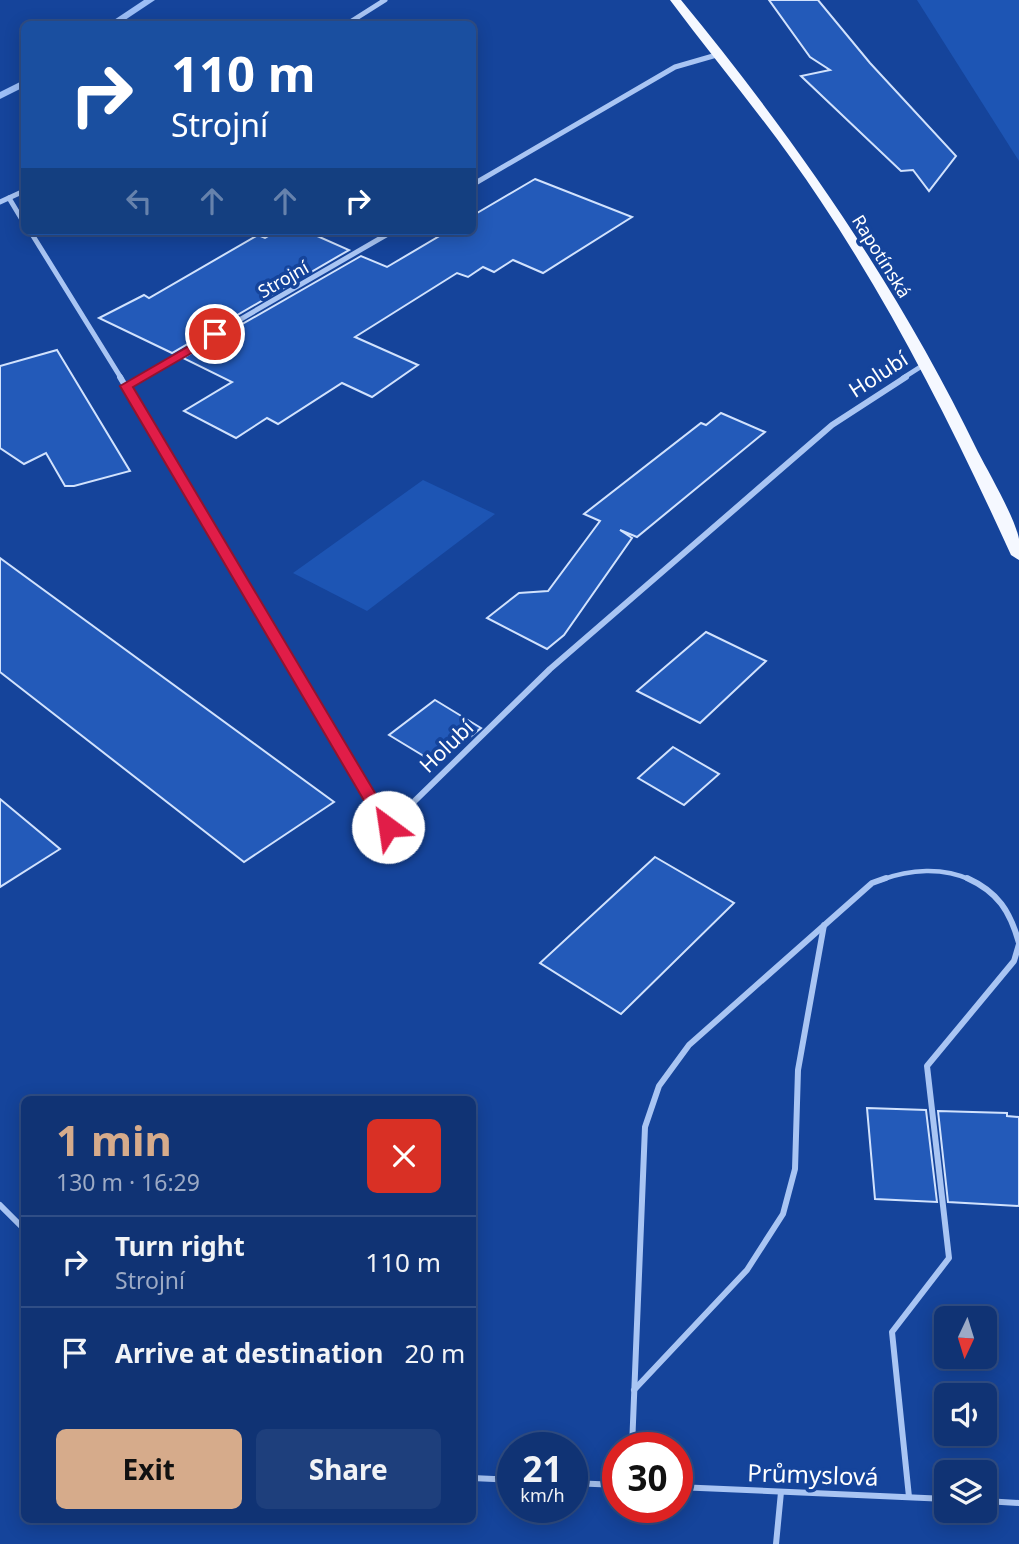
<!DOCTYPE html>
<html lang="en">
<head>
<meta charset="utf-8">
<style>
	:root { --surface:#103374; --page:#1e3f7c; --text:#f1f3f6; --muted:#9caac5; --line:#304e86; --accent:#d6ab8b }
	body { margin:0; font-family:"Noto Sans",sans-serif; background:var(--page); color:var(--text); height:100vh; display:flex; flex-direction:column; font-size:26px; white-space:nowrap }
	* { box-sizing:border-box; margin:0 }
	p { font-size:23px; color:var(--muted) }
	.icon { flex:none; width:38px; height:38px; fill:none; stroke:currentColor; stroke-width:2; stroke-linecap:round; stroke-linejoin:round }
	.map { position:relative; flex:1; overflow:hidden }
	.side { position:absolute; left:21px; top:1096px; width:455px; height:427px; display:flex; flex-direction:column; background:var(--surface); border-radius:10px; box-shadow:0 4px 18px #0003,0 0 0 2px var(--line) }
	.side>* { flex:none }
	.banner { position:absolute; left:21px; top:21px; width:455px; height:214px; border-radius:10px; box-shadow:0 4px 18px #0003,0 0 0 2px var(--line); background:#1a4fa0; color:#fff; overflow:hidden }
	.needle { width:46px; rotate:184deg }
	.fabs { position:absolute; left:934px; top:1306px; display:grid; gap:14px }
	.fabs a { display:grid; place-items:center; width:63px; height:63px; border-radius:10px; background:var(--surface); box-shadow:0 4px 18px #0003,0 0 0 2px var(--line); font-size:35px }
	.speed { position:absolute; left:497px; top:1432px; display:flex; gap:14px; font-size:35px; font-weight:700; text-align:center }
	.speed>* { display:grid; place-content:center; width:91px; height:91px; border-radius:50%; background:var(--surface); box-shadow:0 4px 18px #0003,0 0 0 2px var(--line); line-height:1 }
	.speed small { font-size:18px; font-weight:400 }
	.speed .limit { border:10px solid #d22; background:#fff; color:#111 }
	.pin { position:absolute; display:grid; place-items:center; width:60px; height:60px; color:#fff; margin:-30px; border:4px solid #fff; border-radius:50%; box-shadow:0 2px 7px #0007 }
	.me { position:absolute; width:77px; margin:-38px; rotate:329deg; stroke-linejoin:round; filter:drop-shadow(0 0 5px #0008) }
	.turn { display:flex; align-items:center; gap:24px; height:147px; padding:0 35px; font-size:32px }
	.turn .icon { width:91px; height:91px; stroke-width:2.5 }
	.turn b { display:block; font-size:49px; line-height:60px }
	.lanes { display:flex; align-items:center; height:66px; padding:0 35px; background:#0003; justify-content:center; gap:35px; direction:ltr }
	.lanes .off { opacity:.35 }
	.round { display:grid; place-items:center; flex:none; width:74px; height:74px; border-radius:10px; background:var(--page) }
	.head { display:flex; align-items:center; justify-content:space-between; height:119px; padding:0 35px }
	h1 { font-size:42px; font-weight:700; line-height:52px; color:var(--accent) }
	.primary-button { display:flex; gap:14px; margin-top:auto; padding:14px 35px }
	.primary-button a { flex:1; height:80px; border-radius:10px; background:var(--accent); color:#111; font-size:28px; font-weight:700; line-height:80px; text-align:center }
	.primary-button a+a { background:var(--page); color:var(--text) }
	ul { padding:0; list-style:none }
	li { display:flex; align-items:center; gap:21px; height:91px; padding:0 35px; border-top:2px solid var(--line) }
	li div { flex:1 }
	li b { display:block; font-size:26px }
	li em { font-style:normal }
	.map>svg:first-child { display:block }
	.green { fill:#1d55b4 }
	.lines { fill:none; stroke-linecap:round; stroke-linejoin:round }
	.stream { fill:#9cbef6; fill-rule:evenodd }
	.building { fill:#235ab9; stroke:#d1e2fd; stroke-width:2 }
	.lane-far1 { stroke:#a9c5f3; stroke-width:4.5 }
	.lane { stroke:#a9c5f3; stroke-width:6 }
	.street-far1 { stroke:#a9c5f3; stroke-width:5 }
	.street { stroke:#a9c5f3; stroke-width:6 }
	.primary { fill:#f5f8ff; fill-rule:evenodd }
	.route { fill:#e11d48; stroke:#92132f; stroke-width:2 }
	.labels { text-anchor:middle; dominant-baseline:central; stroke-width:7; stroke-linejoin:round; paint-order:stroke }
	.far-street-label { font-size:18px; fill:#fff; stroke:#15449b }
	.street-label { font-size:21px; fill:#fff; stroke:#15449b }
	.near-street-label { font-size:24px; fill:#fff; stroke:#15449b }
</style>
</head>
<body>
<div class="map">
<svg width="1019" height="1544" viewBox="0 0 1019 1544">
	<rect width="100%" height="100%" fill="#15449b"/>
	<g class="green">
		<polygon points="917,0 1019,0 1019,161"/>
		<polygon points="423,480 495,514 367,611 293,573"/>
	</g>
	<g class="lines">
		<g class="stream">
			<polygon points="144,0 155,0 119,24 108,24"/>
			<polygon points="24,80 24,87 0,99 0,92"/>
		</g>
	</g>
	<g class="building">
		<polygon points="769,0 818,0 870,63 956,156 929,191 913,170 901,171 801,76 830,70 810,57"/>
		<polygon points="535,179 632,217 543,273 513,260 494,272 483,267 468,277 457,273 355,337 418,365 372,397 342,383 278,424 267,418 236,438 184,411 232,382 183,358 361,256 387,267 448,231 472,231 472,216"/>
		<polygon points="277,231 306,231 349,250 172,353 99,318 144,295 149,298 258,235 265,238"/>
		<polygon points="57,350 130,471 74,486 65,486 46,453 24,464 0,448 0,366"/>
		<polygon points="721,413 765,432 637,537 620,530 632,538 564,635 547,649 487,618 519,593 548,591 600,521 584,514 701,423 706,425"/>
		<polygon points="0,558 334,802 244,862 0,672"/>
		<polygon points="706,632 766,661 700,723 637,691"/>
		<polygon points="435,700 481,728 437,764 389,735"/>
		<polygon points="673,747 719,774 684,805 638,778"/>
		<polygon points="0,799 60,849 0,887"/>
		<polygon points="655,857 734,903 621,1014 540,963"/>
		<polygon points="867,1108 926,1110 937,1202 875,1199"/>
		<polygon points="938,1111 1007,1113 1007,1116 1019,1117 1019,1206 948,1202"/>
	</g>
	<g class="lines">
		<path class="lane-far1" d="M881,880c29,-11 62,-13 90,0"/>
		<g class="lane">
			<path d="M967,878c31,14 43,33 52,65"/>
			<polyline points="0,1205 24,1229"/>
			<polyline points="634,1390 747,1270 783,1214 795,1169 798,1070 824,925"/>
			<polyline points="632,1447 645,1127 659,1086 689,1045 872,883 886,878"/>
			<polyline points="472,1478 513,1480"/>
			<polyline points="572,1483 618,1485"/>
			<polyline points="677,1487 947,1499"/>
			<polyline points="909,1497 892,1332 949,1258 927,1066 1014,961 1019,944"/>
			<polyline points="985,1501 1019,1503"/>
			<polyline points="776,1544 781,1492"/>
		</g>
		<g class="street-far1">
			<polyline points="347,24 385,0"/>
			<polyline points="472,185 675,67 720,54"/>
			<polyline points="9,198 24,223"/>
			<polyline points="0,202 24,191"/>
			<polyline points="30,231 121,378"/>
			<polyline points="139,378 393,231"/>
			<polyline points="903,378 925,364"/>
		</g>
		<g class="street">
			<polyline points="120,377 388,827 550,669 832,425 906,377"/>
			<polyline points="126,386 142,377"/>
		</g>
		<path class="primary" d="M670,0h11c115,140 218,288 297,452 11,21 37,66 41,87 0,6 0,14 0,21l-8,-5c-56,-123 -116,-243 -191,-355 -46,-70 -100,-133 -150,-200z"/>
	</g>
	<polygon class="route" points="215,331 221,334 219,337 133,387 393,823 396,827 393,831 382,831 120,386"/>
	<g class="labels">
		<g class="far-street-label">
			<text transform="translate(882 256) rotate(58)">Rapotínská</text>
			<text transform="translate(283 279) rotate(-30)">Strojní</text>
		</g>
		<g class="street-label">
			<text transform="translate(878 374) rotate(-33)">Holubí</text>
			<text transform="translate(446 746) rotate(-44)">Holubí</text>
		</g>
		<g class="near-street-label">
			<text transform="translate(813 1474) rotate(2)">Průmyslová</text>
		</g>
	</g>
</svg>
<div class="fabs">
<a><svg class="needle" viewBox="-14 -14 28 28"><path d="M0-13l5 13h-10z" fill="#e53935"/><path d="M0 13l5-13h-10z" fill="#9caac5"/></svg></a>
<a><svg class="icon" aria-label="sound" viewBox="0 0 24 24"><path d="M4 9h4l5-4v14l-5-4H4zM17 9q2 3 0 6"/></svg></a>
<a><svg class="icon" aria-label="layers" viewBox="0 0 24 24"><path d="M12 4l9 5-9 5-9-5zM3 14l9 5 9-5"/></svg></a>
</div>
<div class="speed"><div>21<small>km/h</small></div><div class="limit">30</div></div>
<div class="pin" style="left:215px;top:334px;background:#d93025"><svg class="icon" aria-label="arrive" viewBox="0 0 24 24"><path d="M6 21V4h12l-3 4 3 4H6"/></svg></div>
<svg class="me" style="left:388px;top:827px" viewBox="-20 -20 40 40"><circle r="19" fill="#fff"/><path d="M0-13L10 11 0 6-10 11z" fill="#e11d48"/></svg>
<div class="banner">
<div class="turn"><svg class="icon" aria-label="right" viewBox="0 0 24 24"><path d="M7 20v-9h11M14 6l5 5-5 5"/></svg><div><b>110 m</b>Strojní</div></div>
<div class="lanes"><svg class="icon off" aria-label="left" viewBox="0 0 24 24"><path d="M17 20v-9H6M10 6l-5 5 5 5"/></svg><svg class="icon off" aria-label="ahead" viewBox="0 0 24 24"><path d="M12 20V5M6 11l6-6 6 6"/></svg><svg class="icon off" aria-label="ahead" viewBox="0 0 24 24"><path d="M12 20V5M6 11l6-6 6 6"/></svg><svg class="icon" aria-label="right" viewBox="0 0 24 24"><path d="M7 20v-9h11M14 6l5 5-5 5"/></svg></div>
</div>
<section class="side">
<div class="head"><div><h1>1 min</h1><p>130 m · 16:29</p></div><a class="round" style="background:#d93025;color:#fff"><svg class="icon" aria-label="close" viewBox="0 0 24 24"><path d="M6 6l12 12M18 6L6 18"/></svg></a></div>
<ul>
<li><svg class="icon" aria-label="right" viewBox="0 0 24 24"><path d="M7 20v-9h11M14 6l5 5-5 5"/></svg><div><b>Turn right</b><p>Strojní</p></div><em>110 m</em></li>
<li><svg class="icon" aria-label="arrive" viewBox="0 0 24 24"><path d="M6 21V4h12l-3 4 3 4H6"/></svg><div><b>Arrive at destination</b></div><em>20 m</em></li>
</ul>
<div class="primary-button"><a>Exit</a><a>Share</a></div>
</section>
</div>
</body>
</html>
